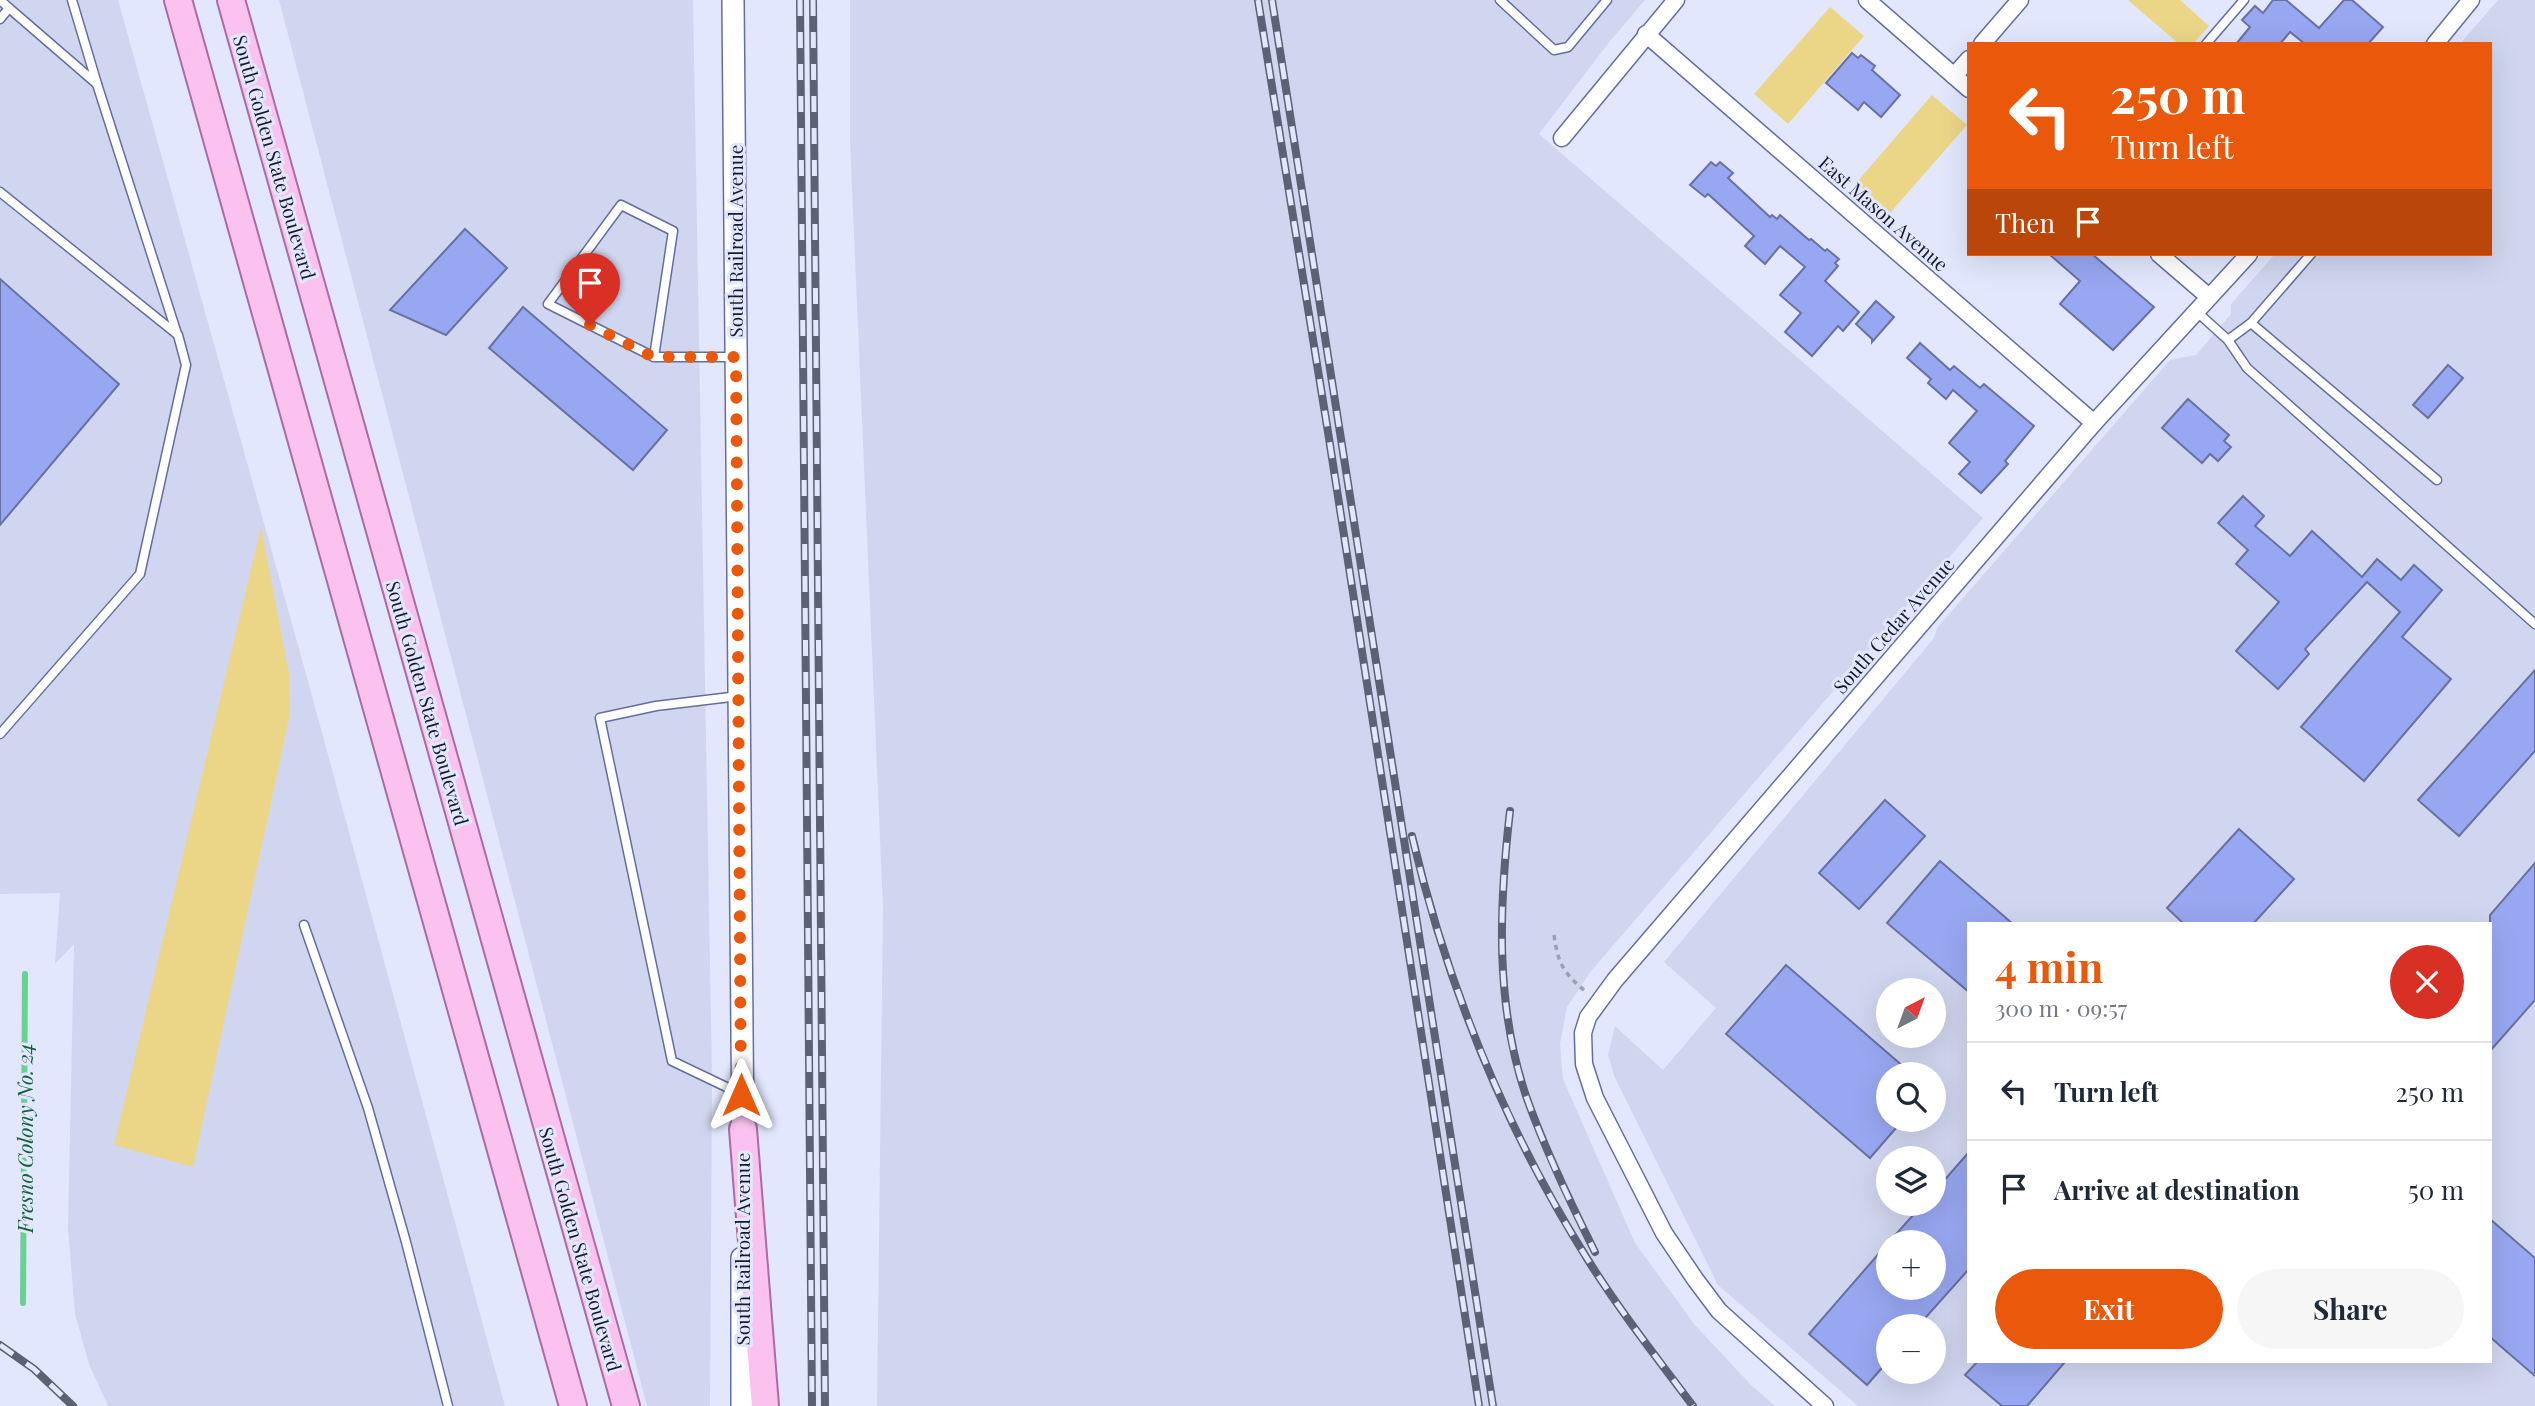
<!DOCTYPE html>
<html lang="en">
<head>
<meta charset="utf-8">
<style>
	:root { --surface:#fff; --page:#f6f6f7; --text:#1f2937; --muted:#747a83; --line:#e0e1e3; --accent:#ea580c }
	body { margin:0; font-family:"Playfair Display",serif; background:var(--page); color:var(--text); height:100vh; display:flex; flex-direction:column; font-size:26px; white-space:nowrap }
	* { box-sizing:border-box; margin:0 }
	p { font-size:23px; color:var(--muted) }
	.icon { flex:none; width:38px; height:38px; fill:none; stroke:currentColor; stroke-width:2; stroke-linecap:round; stroke-linejoin:round }
	.map { position:relative; flex:1; overflow:hidden }
	.details { position:absolute; left:1967px; top:922px; width:525px; height:441px; display:flex; flex-direction:column; background:var(--surface); border-radius:0px; box-shadow:0 7px 28px #0002 }
	.details>* { flex:none }
	.top-card { position:absolute; left:1967px; top:42px; width:525px; height:214px; border-radius:0px; box-shadow:0 7px 28px #0002; background:#ea580c; color:#fff; overflow:hidden }
	.needle { width:46px; rotate:41deg }
	.controls { position:absolute; left:1876px; top:978px; display:grid; gap:14px }
	.controls a { display:grid; place-items:center; width:70px; height:70px; border-radius:50%; background:var(--surface); box-shadow:0 7px 28px #0002; font-size:35px }
	.pin { position:absolute; display:grid; place-items:center; width:60px; height:60px; color:#fff; margin:-72px -30px; border-radius:50% 50% 50% 0; rotate:-45deg; box-shadow:0 0 7px #0007 }
	.pin .icon { rotate:45deg }
	.me { position:absolute; width:77px; margin:-38px; rotate:0deg; stroke-linejoin:round; filter:drop-shadow(0 0 5px #0008) }
	.turn { display:flex; align-items:center; gap:24px; height:147px; padding:0 28px; font-size:32px }
	.turn .icon { width:91px; height:91px; stroke-width:2.5 }
	.turn b { display:block; font-size:49px; line-height:60px }
	.then { display:flex; align-items:center; height:66px; padding:0 28px; background:#0003; gap:14px; font-size:26px }
	.round { display:grid; place-items:center; flex:none; width:74px; height:74px; border-radius:37px; background:var(--page) }
	.head { display:flex; align-items:center; justify-content:space-between; height:119px; padding:0 28px }
	h1 { font-size:42px; font-weight:700; line-height:52px; color:var(--accent) }
	.primary-button { display:flex; gap:14px; margin-top:auto; padding:14px 28px }
	.primary-button a { flex:1; height:80px; border-radius:42px; background:var(--accent); color:#fff; font-size:28px; font-weight:700; line-height:80px; text-align:center }
	.primary-button a+a { background:var(--page); color:var(--text) }
	ul { padding:0; list-style:none }
	li { display:flex; align-items:center; gap:21px; height:98px; padding:0 28px; border-top:2px solid var(--line) }
	li div { flex:1 }
	li b { display:block; font-size:26px }
	li em { font-style:normal }
	.map>svg:first-child { display:block }
	.built { fill:#d0d6ef; fill-rule:evenodd }
	.green { fill:#ebd688 }
	.lines { fill:none; stroke-linecap:round; stroke-linejoin:round }
	.stream { stroke:#6ad191; stroke-width:6 }
	.building { fill:#98a7f1; stroke:#6771a2; stroke-width:2 }
	.service-casing { stroke:#646e9e; stroke-width:11 }
	.minor-casing { stroke:#646e9e; stroke-width:19 }
	.tertiary-casing { stroke:#646e9e; stroke-width:24 }
	.primary-casing { stroke:#a96ca5; stroke-width:30 }
	.path { stroke:#9b9fb4; stroke-width:3.5; stroke-dasharray:5 5; stroke-linecap:butt }
	.service { stroke:#fff; stroke-width:8 }
	.minor { stroke:#fff; stroke-width:16 }
	.tertiary { stroke:#fff; stroke-width:21 }
	.primary { stroke:#fbc1ef; stroke-width:26 }
	.rail-casing { stroke:#5d6175; stroke-width:8 }
	.rail { stroke:#e2e7fd; stroke-width:5; stroke-dasharray:16; stroke-linecap:butt }
	.route { stroke:#ea580c; stroke-width:12; stroke-dasharray:0 21.6 }
	.labels { text-anchor:middle; dominant-baseline:central; stroke-width:6; stroke-linejoin:round; paint-order:stroke }
	.street-label { font-size:19px; fill:#161a2d; stroke:#e2e7fd }
	.water-label { font-size:21px; font-style:italic; fill:#156139; stroke:#e2e7fd }
</style>
</head>
<body>
<div class="map">
<svg width="2535" height="1406" viewBox="0 0 2535 1406">
	<rect width="100%" height="100%" fill="#e2e7fd"/>
	<g class="built">
		<polygon points="0,0 118,0 306,674 505,1406 108,1406 89,1364 75,1314 68,1228 74,944 55,964 60,893 0,894"/>
		<polygon points="279,0 693,0 712,1079 710,1406 647,1406"/>
		<polygon points="850,0 1645,0 1610,41 1539,134 1983,518 1591,971 1567,1007 1560,1044 1563,1079 1635,1243 1695,1325 1751,1385 1775,1406 877,1406 883,908 850,141"/>
		<path d="M2498,0h37v1406h-677l-140,-121 -103,-207 -7,-23 7,-29 48,44 53,-62 -52,-46 270,-324 3,-10 233,-268 26,-5 35,-41v-10l44,-50h215v-210h-30zM1969,924h521v438h-521zM1888,990h46v46h-46zM1888,1074h46v46h-46zM1888,1158h46v46h-46zM1888,1242h46v46h-46zM1888,1326h46v46h-46z"/>
	</g>
	<g class="green">
		<polygon points="2128,0 2180,0 2209,26 2193,44 2179,44"/>
		<polygon points="1830,7 1864,36 1788,124 1754,94"/>
		<polygon points="1932,95 1967,125 1890,213 1856,183"/>
		<polygon points="261,527 289,674 290,713 193,1167 114,1145"/>
	</g>
	<g class="lines">
		<polyline class="stream" points="23,1303 25,974"/>
	</g>
	<g class="building">
		<polygon points="2273,0 2286,0 2319,28 2344,0 2352,0 2383,27 2368,44 2305,44 2290,32 2280,44 2236,44 2250,27 2242,20 2255,6 2263,13"/>
		<polygon points="1852,53 1858,58 1861,55 1875,66 1872,70 1900,95 1881,117 1864,102 1858,110 1826,83"/>
		<polygon points="1711,162 1716,166 1720,162 1733,173 1728,178 1770,217 1772,215 1777,219 1780,215 1809,240 1811,239 1825,251 1827,249 1839,259 1835,263 1838,266 1825,281 1859,312 1843,331 1838,326 1812,356 1785,332 1801,313 1780,295 1805,267 1780,246 1765,264 1745,246 1754,236 1708,194 1705,197 1690,185"/>
		<polygon points="465,229 507,268 446,335 390,310"/>
		<polygon points="2049,254 2092,254 2154,307 2113,350 2060,304 2080,281"/>
		<polygon points="0,279 119,384 0,525"/>
		<polygon points="1876,301 1894,317 1872,342 1872,339 1856,324"/>
		<polygon points="523,307 667,430 633,470 489,348"/>
		<polygon points="1920,343 1950,370 1954,366 1980,388 1984,384 2034,426 2005,461 2008,464 1981,493 1959,474 1970,462 1949,443 1977,411 1953,390 1946,399 1928,383 1931,379 1907,358"/>
		<polygon points="2448,365 2463,378 2428,418 2413,405"/>
		<polygon points="2188,399 2229,435 2224,441 2231,447 2218,461 2210,454 2202,463 2162,428"/>
		<polygon points="2243,496 2264,516 2255,526 2290,556 2312,531 2362,577 2377,559 2401,580 2414,565 2442,590 2402,637 2451,679 2364,781 2301,727 2400,612 2367,582 2305,649 2309,654 2278,689 2236,651 2279,602 2236,564 2248,550 2218,523"/>
		<polygon points="2535,670 2535,751 2459,836 2418,800"/>
		<polygon points="1885,800 1925,836 1859,909 1819,873"/>
		<polygon points="2239,829 2294,879 2253,924 2184,924 2167,908"/>
		<polygon points="1940,861 2013,924 1969,924 1969,992 1887,923"/>
		<polygon points="2535,863 2535,1000 2490,1051 2490,915"/>
		<polygon points="1786,965 1912,1074 1888,1074 1888,1120 1903,1120 1870,1158 1726,1034"/>
		<polygon points="1969,1152 1969,1269 1918,1326 1888,1326 1888,1361 1867,1385 1809,1334 1888,1243 1888,1288 1934,1288 1934,1242 1889,1242 1923,1204 1934,1204 1934,1192"/>
		<polygon points="2490,1219 2535,1258 2535,1376 2490,1337"/>
		<polygon points="1977,1362 2065,1362 2027,1406 2002,1406 1965,1375"/>
	</g>
	<g class="lines">
		<g class="service-casing">
			<g id="service">
				<polyline points="0,0 9,8 0,19"/>
				<polyline points="72,0 97,84"/>
				<polyline points="1500,0 1554,50 1568,47 1607,0"/>
				<polyline points="9,8 97,84 177,334"/>
				<polyline points="2206,44 2244,0"/>
				<polyline points="0,192 178,335 186,365 140,574 0,734"/>
				<polyline points="2196,311 2228,340 2247,368 2535,624"/>
				<polyline points="2251,323 2437,480"/>
				<polyline points="2228,340 2251,323 2311,254"/>
				<polyline points="654,357 548,304 621,205 673,231 654,357 736,357"/>
				<polyline points="739,696 656,706 600,718 672,1061 741,1094"/>
				<polyline points="304,925 368,1108 406,1242 448,1406"/>
			</g>
		</g>
		<g class="minor-casing">
			<g id="minor">
				<polyline points="1867,0 1969,89"/>
				<polyline points="1646,34 2094,423"/>
				<polyline points="1982,44 2020,0"/>
				<polyline points="2435,44 2471,0"/>
				<polyline points="1954,76 1969,59"/>
				<polyline points="1562,138 1676,0"/>
				<polyline points="2159,254 2209,297"/>
				<polyline points="1825,1406 1719,1311 1695,1279 1664,1233 1595,1098 1584,1064 1583,1033 1588,1017 1615,980 2094,423 2249,254"/>
			</g>
		</g>
		<g class="tertiary-casing">
			<g id="tertiary">
				<polyline points="733,0 743,1145"/>
				<polyline points="742,1406 742,1258"/>
			</g>
		</g>
		<g class="primary-casing">
			<g id="primary">
				<polyline points="178,0 573,1406"/>
				<polyline points="231,0 626,1406"/>
				<polyline points="743,1129 765,1406"/>
			</g>
		</g>
		<path class="path" d="M1554,935c4,29 9,37 32,57"/>
		<use href="#service" class="service"/>
		<use href="#minor" class="minor"/>
		<use href="#tertiary" class="tertiary"/>
		<use href="#primary" class="primary"/>
		<g class="rail-casing">
			<g id="rail">
				<polyline points="800,0 812,1406"/>
				<polyline points="813,0 825,1406"/>
				<polyline points="1258,0 1328,432 1479,1406"/>
				<polyline points="1272,0 1493,1406"/>
				<path d="M1510,811c-11,95 -15,193 16,285 19,54 44,106 69,156"/>
				<path d="M1412,836c35,149 94,294 176,424 32,51 69,98 105,146"/>
				<polyline points="0,1345 34,1369 73,1406"/>
			</g>
		</g>
		<use href="#rail" class="rail"/>
	</g>
	<g class="lines">
		<polyline class="route" points="590,325 653,357 736,357 741,1095"/>
	</g>
	<g class="labels">
		<g class="street-label">
			<text transform="translate(275 157) rotate(74)">South Golden State Boulevard</text>
			<text transform="translate(1884 213) rotate(41)">East Mason Avenue</text>
			<text transform="translate(735 241) rotate(-90)">South Railroad Avenue</text>
			<text transform="translate(1893 625) rotate(-49)">South Cedar Avenue</text>
			<text transform="translate(428 703) rotate(74)">South Golden State Boulevard</text>
			<text transform="translate(581 1249) rotate(74)">South Golden State Boulevard</text>
			<text transform="translate(742 1249) rotate(-90)">South Railroad Avenue</text>
		</g>
		<g class="water-label">
			<text transform="translate(24 1138) rotate(-90)">Fresno Colony No. 24</text>
		</g>
	</g>
</svg>
<div class="controls">
<a><svg class="needle" viewBox="-14 -14 28 28"><path d="M0-13l5 13h-10z" fill="#e53935"/><path d="M0 13l5-13h-10z" fill="#747a83"/></svg></a>
<a><svg class="icon" aria-label="search" viewBox="0 0 24 24"><circle cx="10" cy="10" r="6"/><path d="M15 15l6 6"/></svg></a>
<a><svg class="icon" aria-label="layers" viewBox="0 0 24 24"><path d="M12 4l9 5-9 5-9-5zM3 14l9 5 9-5"/></svg></a>
<a>+</a>
<a>−</a>
</div>
<div class="pin" style="left:590px;top:325px;background:#d93025"><svg class="icon" aria-label="arrive" viewBox="0 0 24 24"><path d="M6 21V4h12l-3 4 3 4H6"/></svg></div>
<svg class="me" style="left:741px;top:1095px" viewBox="-20 -20 40 40"><path d="M0-17L14 15 0 8-14 15z" fill="#ea580c" stroke="#fff" stroke-width="4"/></svg>
<div class="top-card">
<div class="turn"><svg class="icon" aria-label="left" viewBox="0 0 24 24"><path d="M17 20v-9H6M10 6l-5 5 5 5"/></svg><div><b>250 m</b>Turn left</div></div>
<div class="then">Then<svg class="icon" aria-label="arrive" viewBox="0 0 24 24"><path d="M6 21V4h12l-3 4 3 4H6"/></svg></div>
</div>
<section class="details">
<div class="head"><div><h1>4 min</h1><p>300 m · 09:57</p></div><a class="round" style="background:#d93025;color:#fff"><svg class="icon" aria-label="close" viewBox="0 0 24 24"><path d="M6 6l12 12M18 6L6 18"/></svg></a></div>
<ul>
<li><svg class="icon" aria-label="left" viewBox="0 0 24 24"><path d="M17 20v-9H6M10 6l-5 5 5 5"/></svg><div><b>Turn left</b></div><em>250 m</em></li>
<li><svg class="icon" aria-label="arrive" viewBox="0 0 24 24"><path d="M6 21V4h12l-3 4 3 4H6"/></svg><div><b>Arrive at destination</b></div><em>50 m</em></li>
</ul>
<div class="primary-button"><a>Exit</a><a>Share</a></div>
</section>
</div>
</body>
</html>
